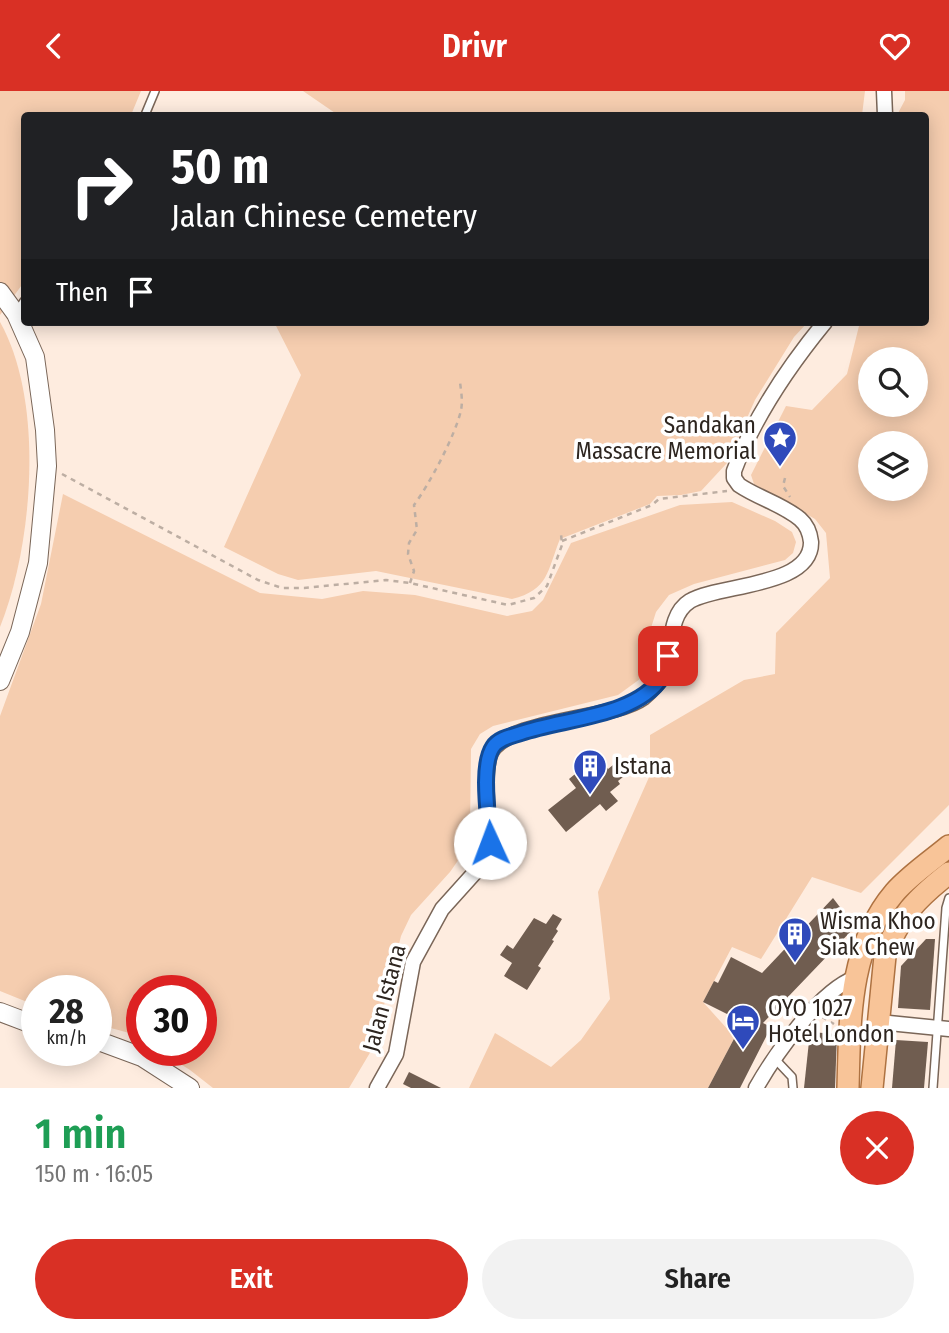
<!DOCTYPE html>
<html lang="en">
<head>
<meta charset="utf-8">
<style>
	:root { --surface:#fff; --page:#f2f2f2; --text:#222; --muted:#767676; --accent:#d93025 }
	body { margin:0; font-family:"Fira Sans Condensed",sans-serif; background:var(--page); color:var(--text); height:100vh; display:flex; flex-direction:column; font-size:26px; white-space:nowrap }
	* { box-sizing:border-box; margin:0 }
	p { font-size:23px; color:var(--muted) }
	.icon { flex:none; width:38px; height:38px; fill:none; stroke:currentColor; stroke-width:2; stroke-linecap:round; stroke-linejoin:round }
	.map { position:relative; height:997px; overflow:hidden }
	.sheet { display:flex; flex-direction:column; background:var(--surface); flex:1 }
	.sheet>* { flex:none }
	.banner { position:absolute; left:21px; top:21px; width:908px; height:214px; border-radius:7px; box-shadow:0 4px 18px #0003; background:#202124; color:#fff; overflow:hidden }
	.tools { position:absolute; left:858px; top:256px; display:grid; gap:14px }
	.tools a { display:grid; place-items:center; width:70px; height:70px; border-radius:50%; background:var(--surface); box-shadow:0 4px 18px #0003; font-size:35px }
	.speed { position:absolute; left:21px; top:884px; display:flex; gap:14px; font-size:35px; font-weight:700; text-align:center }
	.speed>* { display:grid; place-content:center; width:91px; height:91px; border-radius:50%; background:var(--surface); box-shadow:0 4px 18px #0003; line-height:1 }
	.speed small { font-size:18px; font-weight:400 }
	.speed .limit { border:10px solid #d22; background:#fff; color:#111 }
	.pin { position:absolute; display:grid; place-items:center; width:60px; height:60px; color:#fff; margin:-30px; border-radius:14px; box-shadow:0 4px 10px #0006 }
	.me { position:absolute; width:77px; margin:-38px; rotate:358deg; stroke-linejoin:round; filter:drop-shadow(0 0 5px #0008) }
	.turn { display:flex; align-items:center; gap:24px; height:147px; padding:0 35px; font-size:32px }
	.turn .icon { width:91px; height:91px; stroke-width:2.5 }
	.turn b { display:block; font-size:49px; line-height:60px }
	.then { display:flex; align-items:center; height:66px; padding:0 35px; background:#0003; gap:14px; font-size:26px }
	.round { display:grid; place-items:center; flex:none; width:74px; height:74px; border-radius:37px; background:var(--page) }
	.headline { display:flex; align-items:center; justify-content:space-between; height:119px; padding:0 35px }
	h1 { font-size:42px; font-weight:600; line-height:52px; color:#1e9e55 }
	.cta { display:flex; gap:14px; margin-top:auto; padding:14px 35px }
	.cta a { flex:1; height:80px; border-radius:42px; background:var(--accent); color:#fff; font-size:28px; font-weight:600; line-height:80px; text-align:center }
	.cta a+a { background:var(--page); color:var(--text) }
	header { display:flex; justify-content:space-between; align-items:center; height:91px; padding:0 35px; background:var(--accent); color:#fff; font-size:32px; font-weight:600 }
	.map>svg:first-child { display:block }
	.green { fill:#f5cdaf; fill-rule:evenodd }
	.building { fill:#705d50 }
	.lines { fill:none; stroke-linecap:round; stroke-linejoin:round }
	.service-casing { stroke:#7a6658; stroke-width:10 }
	.minor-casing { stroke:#7a6658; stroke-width:17 }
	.tertiary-casing { stroke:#7a6658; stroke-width:20 }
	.primary-casing { stroke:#ae7241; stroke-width:24 }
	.path { stroke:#bdaea3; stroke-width:2.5; stroke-dasharray:5 5; stroke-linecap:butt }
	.service { stroke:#fff; stroke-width:7 }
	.minor { stroke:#fff; stroke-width:14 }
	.tertiary { stroke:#fff; stroke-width:18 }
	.primary { stroke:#f8c498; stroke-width:21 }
	.route-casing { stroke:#114b97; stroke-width:18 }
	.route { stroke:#1a73e8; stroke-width:12 }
	.labels { text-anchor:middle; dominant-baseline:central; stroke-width:7; stroke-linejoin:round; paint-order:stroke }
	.poi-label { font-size:23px; fill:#2d251f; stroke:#fff; text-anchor:start }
	.street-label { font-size:23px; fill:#2d251f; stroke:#fff }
</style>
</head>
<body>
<header><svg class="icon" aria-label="back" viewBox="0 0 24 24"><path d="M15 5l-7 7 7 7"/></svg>Drivr<svg class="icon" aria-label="heart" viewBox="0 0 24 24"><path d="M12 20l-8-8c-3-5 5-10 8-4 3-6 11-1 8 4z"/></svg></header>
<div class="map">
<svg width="949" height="997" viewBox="0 0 949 997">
	<rect width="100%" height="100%" fill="#feecdf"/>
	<g class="green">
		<polygon points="0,0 141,0 131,24 24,24 24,191 0,224"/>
		<polygon points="303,0 865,0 862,24 338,24"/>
		<path d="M905,0h44v714l-88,88 -49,-16 -51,82 -29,-12 -29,55 27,30 6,3 -28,53h-239l26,-55 56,34 30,-27 29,-41 -12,-107 52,-117v-40l94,-55 31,-6 1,-41 54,-55 -4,-45 -11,-14 -61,-35 -3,-9 35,-69 26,4 35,-36 13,-52h66v-207h-29l8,-15zM870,268h45v45h-45zM870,352h45v45h-45z"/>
		<path d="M0,231c45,80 33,223 0,305z"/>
		<path d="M274,231h534l-14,15 -39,63 -28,63 -26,28 -20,4 -24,1 -7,8 -90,35c-13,32 -11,51 -48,60l-136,-28 -78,9 -20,-6 -54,-27 77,-172z"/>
		<polygon points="63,403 260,502 322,508 363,500 415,504 507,525 532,520 543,509 571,452 680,414 732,411 775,430 792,441 796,451 793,462 785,469 694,493 669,504 656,521 650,540 650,565 646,579 640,588 618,604 493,635 480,643 471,658 470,738 466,758 450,781 411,824 401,845 374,955 349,997 213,997 190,979 158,959 201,959 201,900 142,900 142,949 133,943 96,933 96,900 37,900 37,915 0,900 0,625 41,513"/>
	</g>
	<g class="building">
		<polygon points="618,670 628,682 618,690 620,693 610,701 618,710 606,720 600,713 566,741 548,719 576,697 569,688 586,674 595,684 606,675 608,678"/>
		<polygon points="833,807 855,836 763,932 771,936 740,997 708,997 736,944 730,941 737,928 703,911 714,890 718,892 731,866 762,882"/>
		<polygon points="553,823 562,828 556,838 558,840 552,849 554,850 538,875 541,877 527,899 504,885 512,872 500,864 507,854 513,858 534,827 546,833"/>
		<polygon points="926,848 935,848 930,919 898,917 901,875"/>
		<polygon points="810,941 837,943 835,997 804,997"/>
		<polygon points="896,949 928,951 924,997 892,997"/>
		<polygon points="409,981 441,997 411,997 403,993"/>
	</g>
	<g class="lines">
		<g class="service-casing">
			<g id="service">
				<polyline points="145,24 155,0"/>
				<polyline points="16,222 24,210"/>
				<polyline points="775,968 792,986 793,997"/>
				<polyline points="933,997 946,817 949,807"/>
			</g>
		</g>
		<g class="minor-casing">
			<g id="minor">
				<polyline points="884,0 885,24"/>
				<polyline points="879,931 949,938"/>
				<path d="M377,997l19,-34 17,-92 29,-53 36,-40 10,-15 2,-11c-1,-27 -7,-59 -1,-85 8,-39 123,-37 154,-60 6,-5 18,-17 21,-24 10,-22 2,-58 26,-73 29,-17 122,-14 121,-59 -1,-9 -4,-17 -11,-23 -18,-15 -42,-21 -61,-34l-5,-7v-7c20,-54 55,-105 91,-149"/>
				<path d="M756,997c18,-32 64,-98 99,-110"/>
			</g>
		</g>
		<g class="tertiary-casing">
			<g id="tertiary">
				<polyline points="0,201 16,223 35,266 45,339 47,375 38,472 20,541 0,590"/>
				<polyline points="0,921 37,935"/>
				<polyline points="96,949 142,966 190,997"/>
			</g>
		</g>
		<g class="primary-casing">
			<g id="primary">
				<path d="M848,997c2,-68 0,-141 47,-196 15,-17 36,-31 54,-46"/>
				<path d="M872,997l13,-132c13,-39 32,-58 64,-83"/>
			</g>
		</g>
		<g class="path">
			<polyline points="62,383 258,489 282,497 304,497 386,489 410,492 508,514 534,507 547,495 562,454 561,443"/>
			<polyline points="785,387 783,395 790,406"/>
			<polyline points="562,450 652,414 659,408 727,400"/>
			<path d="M410,492l4,-12 -6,-17 1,-11 8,-13 -3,-25c15,-20 42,-71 47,-95 2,-9 0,-19 -1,-28"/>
			<polyline points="822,926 834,933"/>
		</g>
		<use href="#service" class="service"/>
		<use href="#minor" class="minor"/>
		<use href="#tertiary" class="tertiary"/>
		<use href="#primary" class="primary"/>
	</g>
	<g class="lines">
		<g class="route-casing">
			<path id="route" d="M490,752c-1,-23 -10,-77 3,-96 6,-9 19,-11 28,-14 43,-15 115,-16 141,-56 4,-5 4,-14 6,-21"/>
		</g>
		<use href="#route" class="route"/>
	</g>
	<defs>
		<g id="sight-pin" transform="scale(1.75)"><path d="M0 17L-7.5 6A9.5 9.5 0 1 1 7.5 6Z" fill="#2f4abb" stroke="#fff"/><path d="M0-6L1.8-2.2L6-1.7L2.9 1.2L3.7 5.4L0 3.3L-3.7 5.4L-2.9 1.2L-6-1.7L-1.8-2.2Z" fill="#fff"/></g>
		<g id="building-pin" transform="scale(1.75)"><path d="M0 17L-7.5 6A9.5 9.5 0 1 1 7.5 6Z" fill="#2f4abb" stroke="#fff"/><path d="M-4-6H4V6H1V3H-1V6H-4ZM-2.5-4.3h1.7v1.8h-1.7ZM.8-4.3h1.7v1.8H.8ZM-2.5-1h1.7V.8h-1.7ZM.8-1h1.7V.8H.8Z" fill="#fff"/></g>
		<g id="hotel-pin" transform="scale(1.75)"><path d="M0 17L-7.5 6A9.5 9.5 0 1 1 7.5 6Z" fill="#2f4abb" stroke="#fff"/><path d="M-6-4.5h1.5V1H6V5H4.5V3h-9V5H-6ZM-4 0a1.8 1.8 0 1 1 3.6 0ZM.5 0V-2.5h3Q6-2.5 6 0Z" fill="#fff"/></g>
	</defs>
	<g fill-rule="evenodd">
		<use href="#sight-pin" x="780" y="347"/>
		<use href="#building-pin" x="590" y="675"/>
		<use href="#building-pin" x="795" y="843"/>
		<use href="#hotel-pin" x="743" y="930"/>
	</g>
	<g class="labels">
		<g class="poi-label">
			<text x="756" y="334" text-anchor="end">Sandakan<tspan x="756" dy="26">Massacre Memorial</tspan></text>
			<text x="614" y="675">Istana</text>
			<text x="820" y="830">Wisma Khoo<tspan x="820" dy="26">Siak Chew</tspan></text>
			<text x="768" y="917">OYO 1027<tspan x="768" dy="26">Hotel London</tspan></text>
		</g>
		<g class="street-label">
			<text transform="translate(384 907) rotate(-75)">Jalan Istana</text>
		</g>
	</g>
</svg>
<div class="tools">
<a><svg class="icon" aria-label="search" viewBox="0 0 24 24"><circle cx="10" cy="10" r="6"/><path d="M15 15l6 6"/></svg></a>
<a><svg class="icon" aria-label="layers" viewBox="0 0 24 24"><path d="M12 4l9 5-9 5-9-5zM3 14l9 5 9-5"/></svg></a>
</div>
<div class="speed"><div>28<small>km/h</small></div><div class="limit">30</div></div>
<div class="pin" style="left:668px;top:565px;background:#d93025"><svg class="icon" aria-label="arrive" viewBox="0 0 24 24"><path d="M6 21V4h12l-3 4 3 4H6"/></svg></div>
<svg class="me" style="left:490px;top:752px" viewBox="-20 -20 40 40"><circle r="19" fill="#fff"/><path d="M0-13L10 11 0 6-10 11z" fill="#1a73e8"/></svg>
<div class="banner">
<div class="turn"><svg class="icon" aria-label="right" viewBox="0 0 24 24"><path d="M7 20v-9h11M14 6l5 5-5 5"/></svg><div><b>50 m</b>Jalan Chinese Cemetery</div></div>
<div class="then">Then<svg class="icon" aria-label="arrive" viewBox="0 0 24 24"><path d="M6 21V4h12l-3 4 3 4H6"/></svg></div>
</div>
</div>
<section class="sheet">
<div class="headline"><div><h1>1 min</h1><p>150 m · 16:05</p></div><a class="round" style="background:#d93025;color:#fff"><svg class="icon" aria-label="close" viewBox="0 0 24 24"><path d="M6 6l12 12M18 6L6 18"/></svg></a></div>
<div class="cta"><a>Exit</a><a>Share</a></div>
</section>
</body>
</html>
